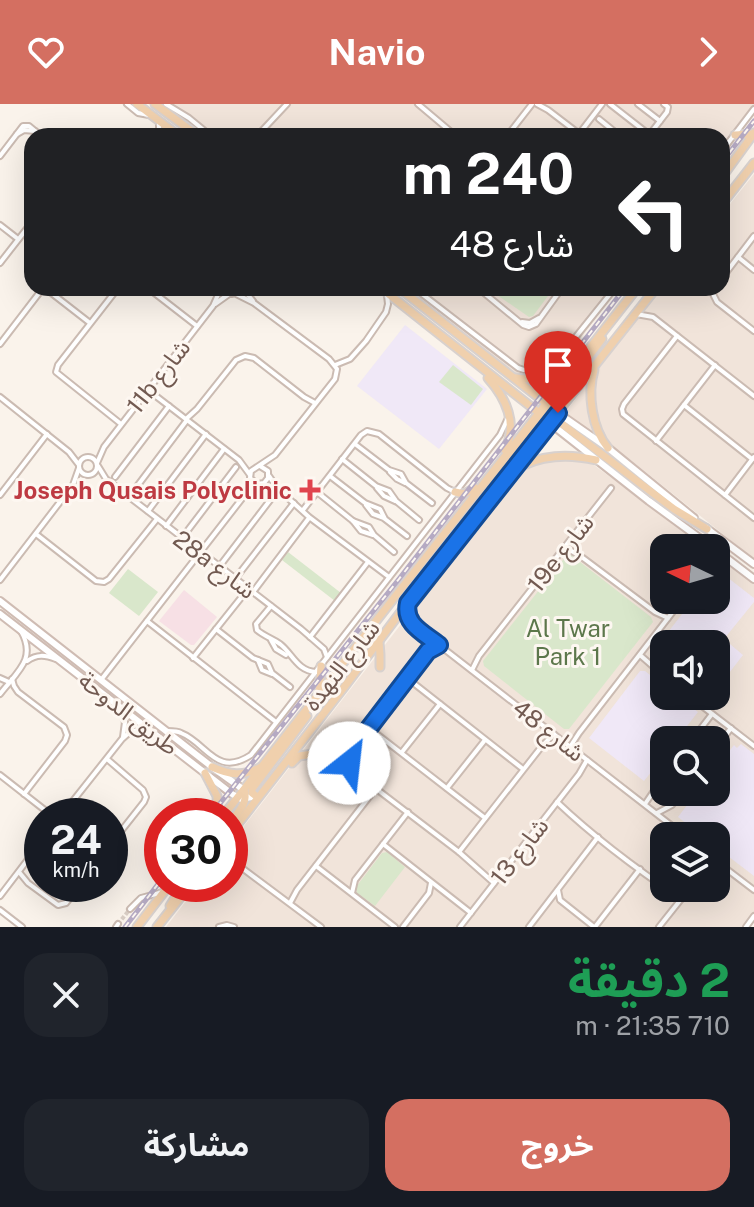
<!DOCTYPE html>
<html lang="ar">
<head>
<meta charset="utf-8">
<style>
	:root { --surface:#171b24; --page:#20242c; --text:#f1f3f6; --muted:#9ea1a6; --accent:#d46f61 }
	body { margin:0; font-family:"Public Sans","Noto Sans Arabic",sans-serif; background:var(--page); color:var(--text); direction:rtl; height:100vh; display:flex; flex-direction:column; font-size:30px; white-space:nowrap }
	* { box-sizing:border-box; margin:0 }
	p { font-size:26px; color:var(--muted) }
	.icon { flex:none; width:44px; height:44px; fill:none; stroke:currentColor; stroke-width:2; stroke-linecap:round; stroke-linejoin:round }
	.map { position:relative; height:823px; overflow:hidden; direction:ltr }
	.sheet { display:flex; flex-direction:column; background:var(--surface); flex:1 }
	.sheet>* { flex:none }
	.hud { position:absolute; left:24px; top:24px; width:706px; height:168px; border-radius:24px; box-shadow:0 8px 32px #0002; direction:rtl; background:#202124; color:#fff; overflow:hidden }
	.needle { width:52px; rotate:275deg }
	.tools { position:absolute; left:650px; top:430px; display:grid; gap:16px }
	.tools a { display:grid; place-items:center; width:80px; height:80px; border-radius:16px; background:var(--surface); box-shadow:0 8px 32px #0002; font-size:40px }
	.speed { position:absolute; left:24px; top:694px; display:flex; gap:16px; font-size:40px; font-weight:700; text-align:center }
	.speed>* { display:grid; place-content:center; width:104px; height:104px; border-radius:50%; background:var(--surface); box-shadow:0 8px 32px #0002; line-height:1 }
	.speed small { font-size:20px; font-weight:400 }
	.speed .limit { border:12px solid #d22; background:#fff; color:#111 }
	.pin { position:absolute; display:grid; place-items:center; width:68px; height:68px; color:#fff; margin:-82px -34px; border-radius:50% 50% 50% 0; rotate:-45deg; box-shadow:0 0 8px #0007 }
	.pin .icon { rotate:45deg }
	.me { position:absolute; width:88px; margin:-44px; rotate:29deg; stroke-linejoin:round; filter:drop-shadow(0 0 6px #0008) }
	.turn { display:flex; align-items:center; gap:28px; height:168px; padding:0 24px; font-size:36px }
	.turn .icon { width:104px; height:104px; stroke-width:2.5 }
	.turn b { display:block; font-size:56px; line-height:68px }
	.round { display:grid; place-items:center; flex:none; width:84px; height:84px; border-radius:24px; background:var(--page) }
	.overview { display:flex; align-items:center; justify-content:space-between; height:136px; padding:0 24px }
	h1 { font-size:48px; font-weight:700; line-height:60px; color:#1e9e55 }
	.button { display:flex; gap:16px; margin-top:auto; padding:16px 24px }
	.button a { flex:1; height:92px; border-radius:24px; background:var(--accent); color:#fff; font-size:32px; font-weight:700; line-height:92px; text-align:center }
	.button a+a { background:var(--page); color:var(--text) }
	header { display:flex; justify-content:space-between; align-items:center; height:104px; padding:0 24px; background:var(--accent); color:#fff; font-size:36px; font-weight:700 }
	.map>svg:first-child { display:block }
	.residential { fill:#f1e4da; fill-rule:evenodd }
	.education { fill:#f0e8f7 }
	.medical { fill:#f7e0e5 }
	.green { fill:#d9e7cb }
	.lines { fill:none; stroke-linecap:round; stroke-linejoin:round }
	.minor-tunnel { stroke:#d8cdc4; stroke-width:4; stroke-dasharray:4 2; stroke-linecap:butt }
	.minor-casing { stroke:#cbbbb2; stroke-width:8 }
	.secondary-casing { stroke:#cfbcb3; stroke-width:10 }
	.primary-casing { stroke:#d8d1ce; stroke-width:11 }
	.minor { stroke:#fff; stroke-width:4 }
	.secondary { stroke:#fff; stroke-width:6 }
	.primary { stroke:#f0d0ad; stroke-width:7 }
	.rail-casing { stroke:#b5aac3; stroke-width:5 }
	.rail { stroke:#fdf7f1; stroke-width:2; stroke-dasharray:6; stroke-linecap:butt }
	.route-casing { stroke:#114b97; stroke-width:20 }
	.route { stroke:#1a73e8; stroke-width:14 }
	.health-dot { fill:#e0444e; stroke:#fdf7f1; stroke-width:3 }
	.labels { text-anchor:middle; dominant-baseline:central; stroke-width:6; stroke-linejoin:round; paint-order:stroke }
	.street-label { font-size:24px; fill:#725a51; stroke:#fdf7f1 }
	.health-label { font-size:24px; font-weight:bold; fill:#be3a42; stroke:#fdf7f1; text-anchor:end }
	.park-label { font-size:24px; fill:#5c774b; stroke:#fdf7f1 }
</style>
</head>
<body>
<header><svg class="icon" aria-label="forward" viewBox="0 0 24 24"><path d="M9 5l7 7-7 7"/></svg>Navio<svg class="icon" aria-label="heart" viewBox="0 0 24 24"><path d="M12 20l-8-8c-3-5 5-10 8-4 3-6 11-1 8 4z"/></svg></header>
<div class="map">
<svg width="754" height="823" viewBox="0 0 754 823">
	<rect width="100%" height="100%" fill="#faf3eb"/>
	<g class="residential">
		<polygon points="156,0 754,0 754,9 722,51 722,32 201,32"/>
		<polygon points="754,70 754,455 632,357 565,309 661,184 722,184 722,110"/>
		<polygon points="404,184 619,184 558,264 541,270 517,270"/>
		<path d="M554,355l33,1 120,88h-43v52h52v-45l38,28v339l-4,5h-584l33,-43h31v-40l291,-374 6,-5zM664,540h52v52h-52zM664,636h52v52h-52zM664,732h52v52h-52z"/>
	</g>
	<g class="education">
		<polygon points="405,221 487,285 439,345 357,282"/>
		<polygon points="723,470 754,494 754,498 724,535 743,551 716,586 716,540 664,540 664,566 651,556 651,550 693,496 716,496 716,471"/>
		<polygon points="640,567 645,567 664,582 664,592 677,592 698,608 676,636 664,636 664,652 644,677 589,634"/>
		<polygon points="741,640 754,650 754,772 716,743 716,732 702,732 678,713 697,688 716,688 716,664 734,641 737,644"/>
	</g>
	<polygon class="medical" points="184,486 217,513 194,541 191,541 159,517"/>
	<g class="green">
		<polygon points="487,184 554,184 533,212 529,213"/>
		<polygon points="453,261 483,285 471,301 439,278"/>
		<polygon points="288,448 341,489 335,497 282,456"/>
		<polygon points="571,451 651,513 653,518 569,625 564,625 484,562 483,557 566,452"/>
		<polygon points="128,465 158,488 139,512 109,489"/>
		<polygon points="387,748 405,763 375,802 357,789 356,783 382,749"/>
	</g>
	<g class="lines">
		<polyline class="minor-tunnel" points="118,820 130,805"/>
		<g class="minor-casing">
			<g id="minor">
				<polyline points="127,0 138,9 149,11"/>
				<polyline points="166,0 189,14 211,32"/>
				<polyline points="418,0 456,32"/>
				<polyline points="537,0 548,6 582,32"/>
				<polyline points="610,0 651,32"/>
				<polyline points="638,0 660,17"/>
				<polyline points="599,15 620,32"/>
				<polyline points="159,18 159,32"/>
				<polyline points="17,30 24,26 35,27"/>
				<polyline points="579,30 602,0"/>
				<polyline points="650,30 667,8 668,3 664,0"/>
				<polyline points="257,32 287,0"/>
				<polyline points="507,32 532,0"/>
				<polyline points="722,47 754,5"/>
				<polyline points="0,52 23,22 29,22 41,32"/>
				<polyline points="0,121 18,135"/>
				<polyline points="738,153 754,166"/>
				<polyline points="0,159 32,118"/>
				<polyline points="722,174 754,132"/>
				<polyline points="45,184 90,219"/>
				<polyline points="118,184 58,261 56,268 121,320"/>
				<polyline points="148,184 197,222"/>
				<polyline points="222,184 226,189 232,190 239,184"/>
				<polyline points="242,184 253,197"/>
				<polyline points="478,184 523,221 529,223 536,220 562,184"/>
				<polyline points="715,184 713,190 717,198 754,227"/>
				<polyline points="234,189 254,199 329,255 337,265 335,275 275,351 251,367 250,374 257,380 264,379 268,374 268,367 260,362"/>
				<polyline points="409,190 418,188 422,190 518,264 524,266 536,265 554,260 615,184"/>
				<polyline points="215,200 229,190"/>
				<polyline points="636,210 653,213 754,292"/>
				<polyline points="522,218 530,219 539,214"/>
				<polyline points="677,232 624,300 622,305 623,310 754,414"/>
				<polyline points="0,240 43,184"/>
				<polyline points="335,261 350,255 366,237 386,208 388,200 387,191"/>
				<polyline points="148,286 239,356 250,371"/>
				<polyline points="0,293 69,348 79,361"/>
				<polyline points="684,301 752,355"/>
				<polyline points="186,315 197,305 236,256 245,252 254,254 304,293 315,299"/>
				<polyline points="656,337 715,261"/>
				<polyline points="355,340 389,366 401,370 406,379 432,399"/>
				<circle cx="88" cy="362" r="9"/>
				<polyline points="342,355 376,382 389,387 396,397 419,416"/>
				<polyline points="97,359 104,343 213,202 221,184"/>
				<polyline points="98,362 106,375 301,525 324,545 327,553"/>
				<polyline points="390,368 397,375 405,379"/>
				<polyline points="269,372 278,385 309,413 389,473"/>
				<polyline points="330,372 365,399 380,405 385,415 407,432"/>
				<polyline points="115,373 169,302"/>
				<polyline points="377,384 384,392 395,397"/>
				<polyline points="317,388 353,417 369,423 374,431 394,448"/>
				<polyline points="0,391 47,330"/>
				<polyline points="725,391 754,353"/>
				<polyline points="129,393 187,316"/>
				<polyline points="366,401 373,410 384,414"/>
				<polyline points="303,406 361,331 367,327 379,330 447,384 455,388"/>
				<polyline points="148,407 206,330"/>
				<polyline points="353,417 361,427 373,431"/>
				<polyline points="166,422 224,345"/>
				<polyline points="36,430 96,477 104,478 109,475 157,415"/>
				<polyline points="182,434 236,363"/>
				<polyline points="564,443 579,451 655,508 668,514"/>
				<polyline points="716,458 729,456"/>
				<polyline points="219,463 274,391"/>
				<polyline points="235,475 294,399"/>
				<polyline points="0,476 73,381 79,364"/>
				<polyline points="253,488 309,414"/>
				<path d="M271,502l-15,18 1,6c7,6 16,9 23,14 12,9 17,27 36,28"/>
				<polyline points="407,502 406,511 412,520 685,732"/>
				<polyline points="147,517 276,618"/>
				<polyline points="216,525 253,554 268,560 272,569 290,583"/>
				<polyline points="310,533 368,458"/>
				<polyline points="271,536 276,545 286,551"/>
				<polyline points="433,536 428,547 348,650 346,658 349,664 459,748 494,779"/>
				<polyline points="640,551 664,572"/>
				<polyline points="193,554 248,485"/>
				<polyline points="258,556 262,566 272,570"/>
				<path d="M27,557c10,-7 18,-6 29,-2"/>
				<polyline points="472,566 479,552 611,384"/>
				<polyline points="0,574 9,578"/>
				<polyline points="407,574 523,665"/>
				<polyline points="12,575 14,582 18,588 64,623 67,631 65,637 24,690"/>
				<polyline points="101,576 244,392 258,381"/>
				<path d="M0,590c17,-22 37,-35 21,-63"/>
				<polyline points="689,592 754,642"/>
				<polyline points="118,603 125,618 123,633"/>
				<polyline points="369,624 485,714"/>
				<path d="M167,627c3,0 11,0 14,2 26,10 35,45 70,22l249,-320 8,-17"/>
				<polyline points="692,636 712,610"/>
				<polyline points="570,643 579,629 682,496"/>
				<polyline points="716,644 731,624"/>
				<polyline points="402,648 440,600"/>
				<polyline points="107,655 143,686 146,693 144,698 110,741"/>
				<polyline points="0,671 46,707 56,712"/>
				<polyline points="447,684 485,636"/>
				<path d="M557,698c38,36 81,68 124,97"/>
				<polyline points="645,700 664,672"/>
				<polyline points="657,709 672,701 683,688"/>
				<polyline points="61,712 122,635 131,627 147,626"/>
				<polyline points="383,740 471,809"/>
				<polyline points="459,748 542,642 554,630"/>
				<polyline points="230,755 321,823"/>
				<polyline points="28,756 42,767"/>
				<polyline points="716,757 754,786"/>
				<polyline points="316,762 395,823"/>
				<polyline points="19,768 28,779 58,801 66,799 81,780"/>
				<polyline points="59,780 73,790"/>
				<polyline points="558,786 560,796 594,823"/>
				<polyline points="352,789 355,776 408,708"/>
				<polyline points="0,792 42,737"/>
				<polyline points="290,799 297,786 376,684"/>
				<polyline points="130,805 141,794 163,788"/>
				<polyline points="0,806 22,823"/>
				<polyline points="116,823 118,820"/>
				<polyline points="219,823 227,821 234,823"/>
				<polyline points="403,823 429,789 431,779"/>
				<polyline points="460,823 579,670 587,656"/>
				<polyline points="529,823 598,733"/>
				<polyline points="595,823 640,765"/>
				<polyline points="659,823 690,784"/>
				<polyline points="746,823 754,812"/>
			</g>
		</g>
		<g class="secondary-casing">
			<g id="secondary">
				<polyline points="558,309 608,344 694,414"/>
				<polyline points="550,319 649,397 713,444"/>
				<polyline points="706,424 754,460"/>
				<polyline points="716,446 754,475"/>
				<polyline points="0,497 212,663 244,686"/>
				<polyline points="0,510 232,690 241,695 257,692"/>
			</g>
		</g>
		<g class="primary-casing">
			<g id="primary">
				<polyline points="137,0 179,32"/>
				<polyline points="155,0 198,32"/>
				<polyline points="735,31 753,30"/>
				<polyline points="722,73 754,29"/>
				<polyline points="722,100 754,59"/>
				<polyline points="381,184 539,309"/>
				<polyline points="399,184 547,300"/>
				<path d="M594,266c-7,24 -2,59 14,78"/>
				<path d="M488,274c18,20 30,46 17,72"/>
				<path d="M516,274c22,4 40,-3 59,-16"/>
				<polyline points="550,311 674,405 707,425"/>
				<path d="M515,366c24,-16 55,-16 81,-10"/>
				<polyline points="455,388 464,390 475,384"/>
				<polyline points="450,440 458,426 602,235"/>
				<polyline points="379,538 380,551 380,563"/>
				<polyline points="319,591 321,562"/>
				<polyline points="292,659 299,652 313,650"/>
				<path d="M212,663c18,8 31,10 49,0"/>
				<polyline points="205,669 217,692 218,712"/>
				<polyline points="256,692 252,689 252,685 307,612"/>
				<polyline points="223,712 637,184"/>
				<path d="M230,719c7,-10 19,-20 14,-33"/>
				<polyline points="230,730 345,582 418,485 656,184"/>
				<polyline points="170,802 184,780"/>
				<polyline points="137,823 170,780"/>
				<polyline points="157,823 191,780"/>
			</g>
		</g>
		<use href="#minor" class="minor"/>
		<use href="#secondary" class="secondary"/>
		<use href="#primary" class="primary"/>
		<g class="rail-casing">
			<g id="rail">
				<polyline points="722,58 754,17"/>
				<polyline points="210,712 399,475 625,184"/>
				<polyline points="125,823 162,775"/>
			</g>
		</g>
		<use href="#rail" class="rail"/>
	</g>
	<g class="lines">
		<g class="route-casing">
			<path id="route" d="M349,659v-7l4,-7 75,-98 11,-6c-15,-12 -36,-21 -31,-42l150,-190"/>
		</g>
		<use href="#route" class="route"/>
	</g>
	<path class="health-dot" d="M306 374h8v8h8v8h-8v8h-8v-8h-8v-8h8z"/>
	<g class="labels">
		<g class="street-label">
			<text transform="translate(158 272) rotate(-52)">11b شارع</text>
			<text transform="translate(560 449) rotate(-52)">19e شارع</text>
			<text transform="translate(215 460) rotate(37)">28a شارع</text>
			<text transform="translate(341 561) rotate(-52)">شارع النهدة</text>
			<text transform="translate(129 609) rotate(38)">طريق الدوحة</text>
			<text transform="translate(549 626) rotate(38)">شارع 48</text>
			<text transform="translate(519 747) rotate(-52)">شارع 13</text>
		</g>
		<g class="health-label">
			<text x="292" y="386">Joseph Qusais Polyclinic</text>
		</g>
		<g class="park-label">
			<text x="568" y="524">Al Twar<tspan x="568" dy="28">Park 1</tspan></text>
		</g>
	</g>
</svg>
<div class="tools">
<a><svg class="needle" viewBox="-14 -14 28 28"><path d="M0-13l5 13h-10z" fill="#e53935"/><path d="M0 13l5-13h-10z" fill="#9ea1a6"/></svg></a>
<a><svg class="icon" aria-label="sound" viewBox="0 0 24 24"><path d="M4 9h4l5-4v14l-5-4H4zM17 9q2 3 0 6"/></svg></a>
<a><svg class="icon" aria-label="search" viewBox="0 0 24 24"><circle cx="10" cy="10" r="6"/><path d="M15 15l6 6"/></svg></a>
<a><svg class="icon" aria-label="layers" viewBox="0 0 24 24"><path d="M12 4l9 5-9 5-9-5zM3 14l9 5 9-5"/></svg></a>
</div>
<div class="speed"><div>24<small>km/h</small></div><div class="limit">30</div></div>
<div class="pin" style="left:558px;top:309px;background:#d93025"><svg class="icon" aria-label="arrive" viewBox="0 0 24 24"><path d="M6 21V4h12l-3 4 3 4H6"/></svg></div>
<svg class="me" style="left:349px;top:659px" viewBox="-20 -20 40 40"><circle r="19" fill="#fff"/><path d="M0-13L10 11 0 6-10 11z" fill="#1a73e8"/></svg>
<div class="hud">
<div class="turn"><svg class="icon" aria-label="left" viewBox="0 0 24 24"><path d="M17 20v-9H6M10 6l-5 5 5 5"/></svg><div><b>240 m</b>شارع 48</div></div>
</div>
</div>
<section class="sheet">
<div class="overview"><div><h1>2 دقيقة</h1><p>710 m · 21:35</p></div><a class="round"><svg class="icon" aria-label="close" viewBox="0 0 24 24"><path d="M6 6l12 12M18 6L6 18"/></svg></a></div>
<div class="button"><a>خروج</a><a>مشاركة</a></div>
</section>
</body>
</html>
